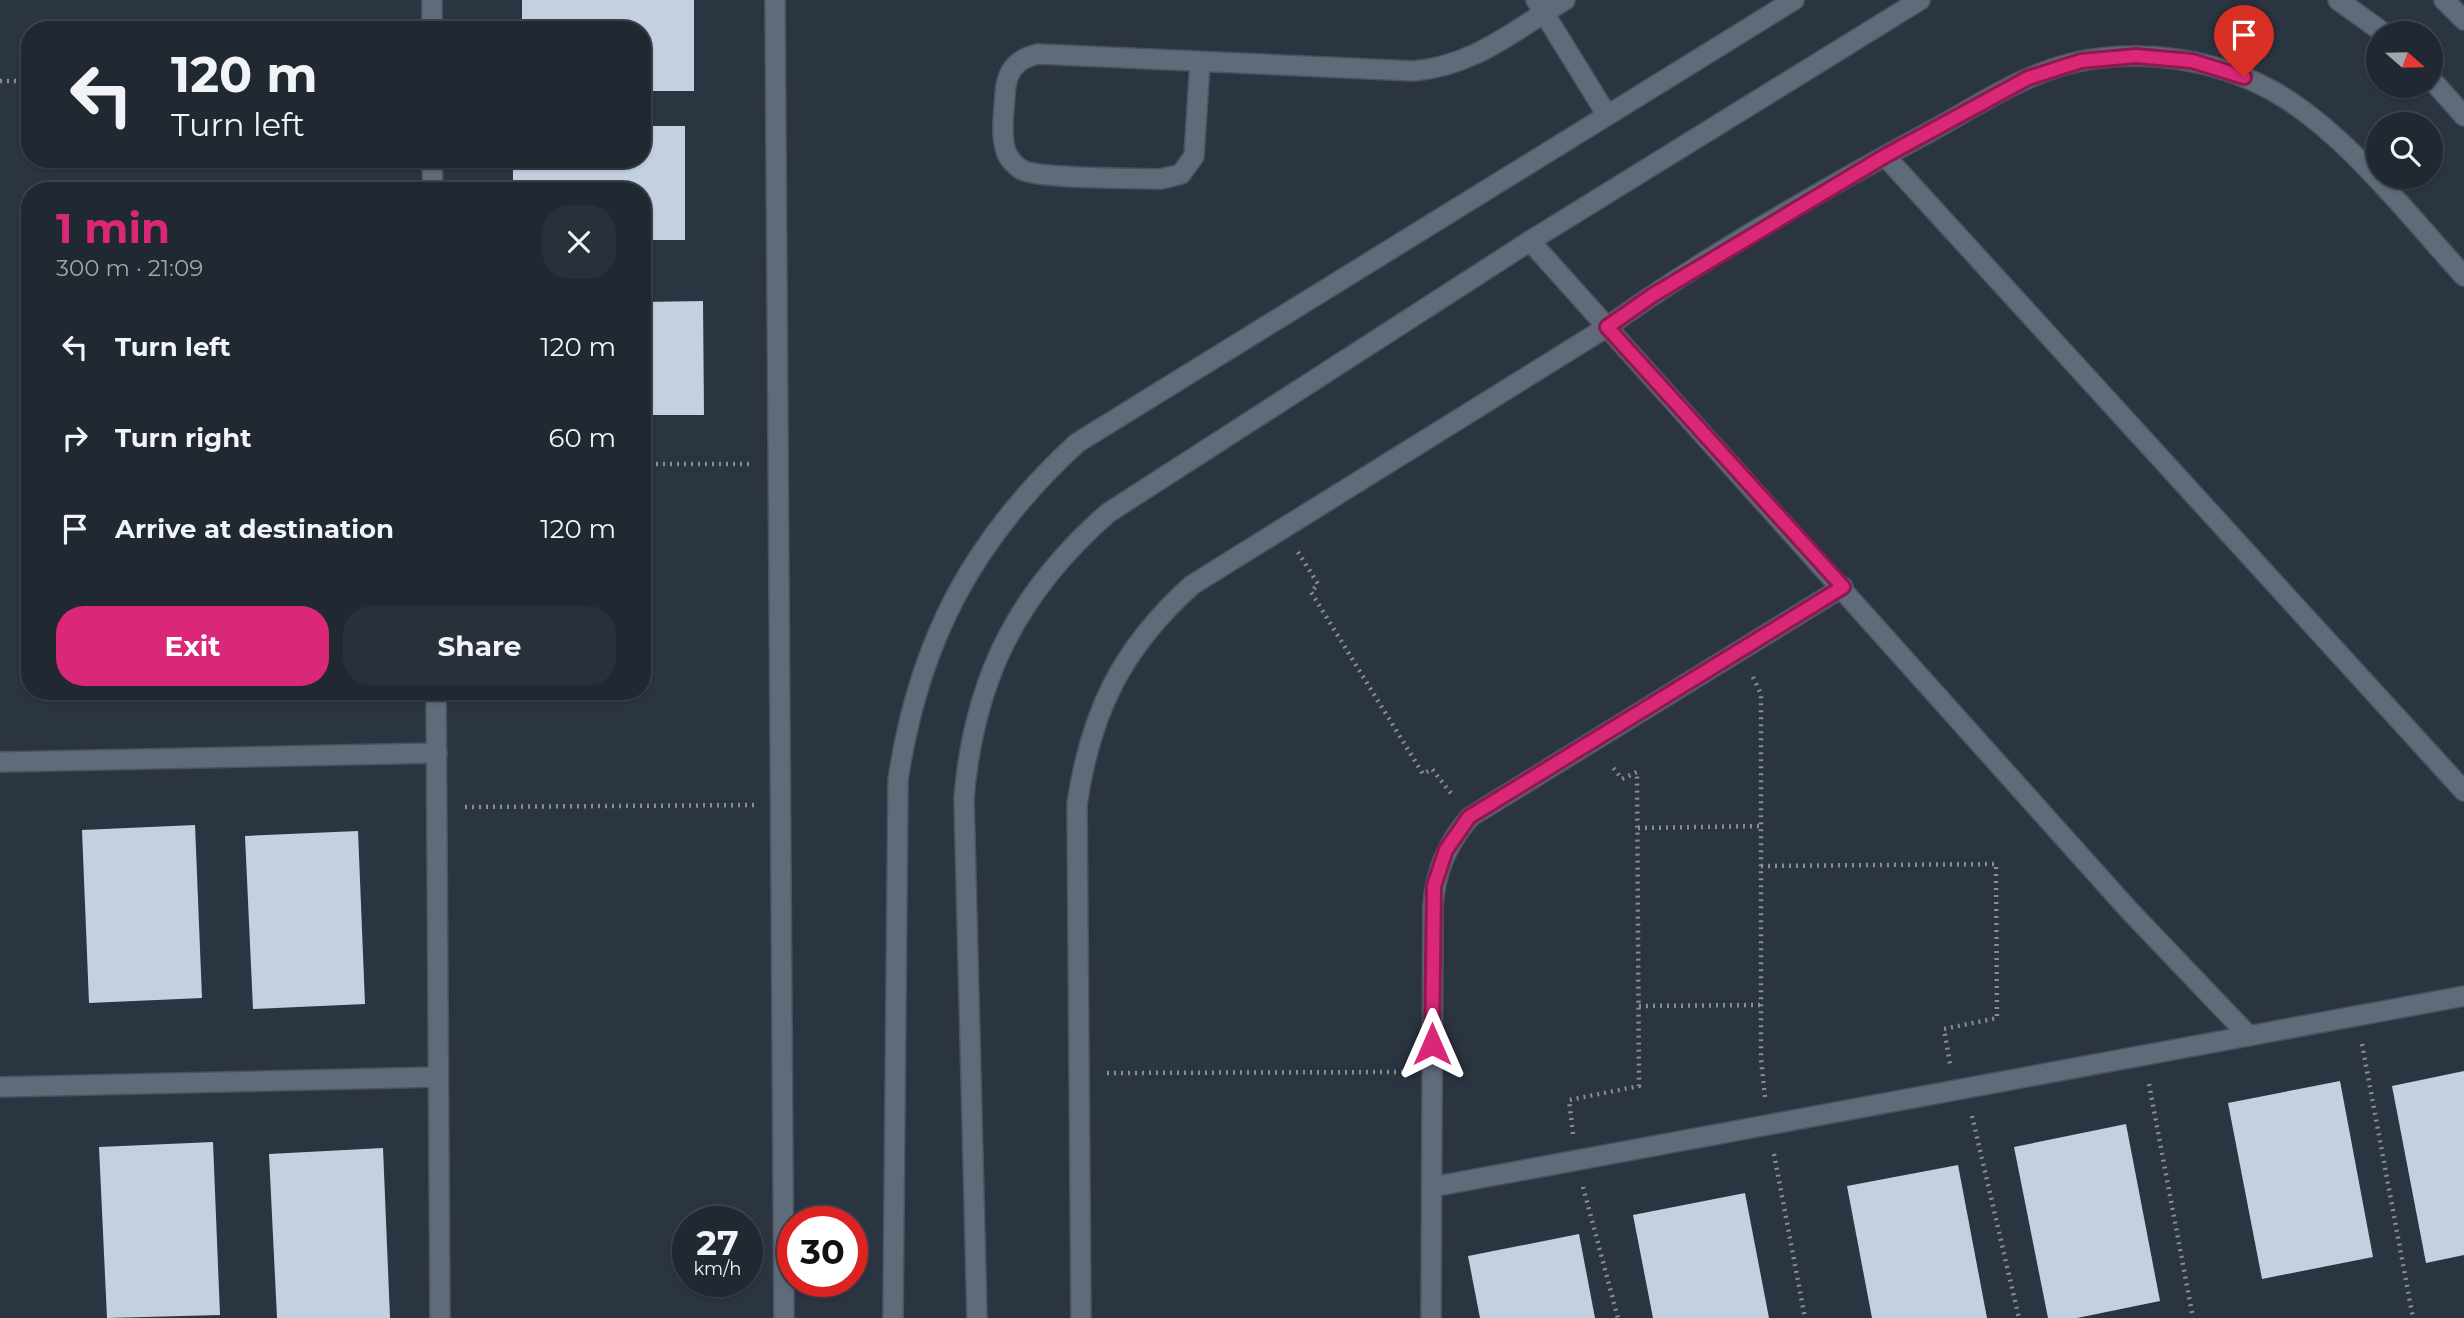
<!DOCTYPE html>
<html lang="en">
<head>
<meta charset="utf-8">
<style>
	:root { --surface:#202831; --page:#283039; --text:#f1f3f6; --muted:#a2a6ab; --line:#3d444d; --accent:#db2777 }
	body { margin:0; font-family:Montserrat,sans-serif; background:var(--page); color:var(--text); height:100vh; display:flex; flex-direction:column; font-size:26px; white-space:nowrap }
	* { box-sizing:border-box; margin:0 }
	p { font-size:23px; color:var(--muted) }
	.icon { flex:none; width:38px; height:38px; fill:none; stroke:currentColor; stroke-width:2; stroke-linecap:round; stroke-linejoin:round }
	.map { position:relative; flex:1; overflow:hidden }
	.panel { position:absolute; left:21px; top:182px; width:630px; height:518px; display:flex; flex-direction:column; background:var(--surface); border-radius:28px; box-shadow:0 2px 5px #0004,0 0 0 2px var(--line) }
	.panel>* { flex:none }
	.banner { position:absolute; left:21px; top:21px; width:630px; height:147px; border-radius:28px; box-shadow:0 2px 5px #0004,0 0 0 2px var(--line); background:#202831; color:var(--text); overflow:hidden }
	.needle { width:46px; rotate:110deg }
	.fabs { position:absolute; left:2366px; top:21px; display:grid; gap:14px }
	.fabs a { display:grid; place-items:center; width:77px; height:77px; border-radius:50%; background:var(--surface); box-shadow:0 2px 5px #0004,0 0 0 2px var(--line); font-size:35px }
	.speed { position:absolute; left:672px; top:1206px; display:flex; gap:14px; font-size:35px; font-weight:700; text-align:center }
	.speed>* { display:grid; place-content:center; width:91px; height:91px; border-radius:50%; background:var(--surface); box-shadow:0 2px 5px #0004,0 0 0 2px var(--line); line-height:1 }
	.speed small { font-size:18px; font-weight:400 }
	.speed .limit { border:10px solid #d22; background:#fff; color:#111 }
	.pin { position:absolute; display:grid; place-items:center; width:60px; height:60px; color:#fff; margin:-72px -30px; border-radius:50% 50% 50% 0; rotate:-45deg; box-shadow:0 0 7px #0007 }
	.pin .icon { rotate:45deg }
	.me { position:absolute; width:77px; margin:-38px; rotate:0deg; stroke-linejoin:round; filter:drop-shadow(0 0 5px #0008) }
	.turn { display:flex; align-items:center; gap:24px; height:147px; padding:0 35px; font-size:32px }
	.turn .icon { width:91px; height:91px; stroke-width:2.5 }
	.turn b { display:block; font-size:49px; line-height:60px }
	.round { display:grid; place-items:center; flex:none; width:74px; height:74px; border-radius:28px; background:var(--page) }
	.head { display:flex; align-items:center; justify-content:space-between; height:119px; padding:0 35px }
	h1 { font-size:42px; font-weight:700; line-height:52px; color:var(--accent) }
	.primary-button { display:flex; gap:14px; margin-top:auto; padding:14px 35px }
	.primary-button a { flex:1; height:80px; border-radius:28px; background:var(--accent); color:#fff; font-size:28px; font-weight:700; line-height:80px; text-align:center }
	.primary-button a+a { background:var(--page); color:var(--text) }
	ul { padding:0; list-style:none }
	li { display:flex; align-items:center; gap:21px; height:91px; padding:0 35px }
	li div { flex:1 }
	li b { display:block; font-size:26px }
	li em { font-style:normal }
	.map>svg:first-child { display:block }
	.building { fill:#c3d0df }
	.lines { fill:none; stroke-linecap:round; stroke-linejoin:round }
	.service-casing { stroke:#4b535d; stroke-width:22 }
	.minor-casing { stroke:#4b535d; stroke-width:22 }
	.tertiary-casing { stroke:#4b535d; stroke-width:22 }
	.path { stroke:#858d97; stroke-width:4.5; stroke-dasharray:2 5; stroke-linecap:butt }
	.service { stroke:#606b79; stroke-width:19 }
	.minor { stroke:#606b79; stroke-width:19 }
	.tertiary { stroke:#606b79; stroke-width:19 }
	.route-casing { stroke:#8e194d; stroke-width:18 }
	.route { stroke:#db2777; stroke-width:12 }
</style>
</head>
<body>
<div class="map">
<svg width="2464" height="1318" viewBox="0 0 2464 1318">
	<rect width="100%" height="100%" fill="#2b3541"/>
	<g class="building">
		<polygon points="522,0 694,0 694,91 642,91 642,30 522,30"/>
		<polygon points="642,126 685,126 685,240 642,240 642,191 513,191 513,159 642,159"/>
		<polygon points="703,301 704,415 642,415 642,302"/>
		<polygon points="195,825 202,998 89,1003 82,830"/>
		<polygon points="358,831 365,1004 253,1009 245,836"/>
		<polygon points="2464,1071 2464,1255 2426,1263 2392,1086"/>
		<polygon points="2340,1081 2373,1257 2262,1279 2228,1103"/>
		<polygon points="2126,1124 2160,1301 2077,1318 2048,1318 2014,1147"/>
		<polygon points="213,1142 220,1315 107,1318 99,1147"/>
		<polygon points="383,1148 390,1318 277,1318 269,1154"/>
		<polygon points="1958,1165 1987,1318 1872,1318 1847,1186"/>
		<polygon points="1745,1193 1769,1318 1653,1318 1633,1215"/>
		<polygon points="1579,1234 1595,1318 1480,1318 1468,1256"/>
	</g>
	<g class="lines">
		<g class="service-casing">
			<path id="service" d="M1200,62l-6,94 -13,18 -20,5c-27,-1 -120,0 -139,-9 -6,-4 -12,-10 -15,-16 -7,-17 -3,-41 -2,-59 1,-23 10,-36 33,-41l375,17c52,-4 89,-31 131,-58"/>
		</g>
		<g class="minor-casing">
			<g id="minor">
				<polyline points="432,0 432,30"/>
				<polyline points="775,0 784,1318"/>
				<polyline points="1536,0 1607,115"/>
				<polyline points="1544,13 1565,0"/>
				<polyline points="1885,156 2464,791"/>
				<polyline points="432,159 433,191"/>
				<polyline points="1530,241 2128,909 2249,1036"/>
				<polyline points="436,691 440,1318"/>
				<polyline points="0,762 437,753"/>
				<polyline points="0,1087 438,1077"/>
				<polyline points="1432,1187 2464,996"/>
				<path d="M1081,1318l-4,-514c14,-93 45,-156 115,-219l415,-258c102,-73 216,-138 326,-197 47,-26 94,-58 148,-69 64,-12 133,-2 190,29 72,39 137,125 193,186"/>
				<path d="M1431,1318l2,-413c3,-35 14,-61 37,-88l373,-230"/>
			</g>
		</g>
		<g class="tertiary-casing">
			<g id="tertiary">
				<polyline points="2338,0 2384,33"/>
				<polyline points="2444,0 2464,20"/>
				<polyline points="2431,79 2464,116"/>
				<path d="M893,1318l5,-538c21,-140 75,-241 179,-337l717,-443"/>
				<path d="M977,1318l-13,-520c10,-120 54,-206 144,-285l422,-272 390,-241"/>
			</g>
		</g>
		<g class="path">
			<polyline points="0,81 30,81"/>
			<polyline points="642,464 750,464"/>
			<polyline points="1298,552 1318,584 1311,592 1423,774 1432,769 1453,796"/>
			<polyline points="1753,677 1761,694 1761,1059 1765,1097"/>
			<polyline points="465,807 754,805"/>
			<polyline points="1638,828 1761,826"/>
			<polyline points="1761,866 1996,864 1997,1018 1944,1029 1950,1064"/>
			<polyline points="1639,1006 1760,1005"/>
			<polyline points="2362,1044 2413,1318"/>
			<polyline points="1107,1073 1403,1072"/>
			<polyline points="2149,1084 2193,1318"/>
			<polyline points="1972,1116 2019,1318"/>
			<polyline points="1573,1134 1569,1100 1639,1086 1637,772 1622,779 1611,765"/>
			<polyline points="1774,1154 1805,1318"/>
			<polyline points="1583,1187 1618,1318"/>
		</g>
		<use href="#service" class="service"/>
		<use href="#minor" class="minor"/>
		<use href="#tertiary" class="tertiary"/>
	</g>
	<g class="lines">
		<g class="route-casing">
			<polyline id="route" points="1432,1044 1434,886 1446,850 1469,817 1843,587 1607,327 1653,295 1885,156 2028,78 2081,61 2136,56 2192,61 2244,77"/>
		</g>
		<use href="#route" class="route"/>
	</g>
</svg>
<div class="fabs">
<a><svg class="needle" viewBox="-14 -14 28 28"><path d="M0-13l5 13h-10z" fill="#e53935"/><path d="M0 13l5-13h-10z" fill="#a2a6ab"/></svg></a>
<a><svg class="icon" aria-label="search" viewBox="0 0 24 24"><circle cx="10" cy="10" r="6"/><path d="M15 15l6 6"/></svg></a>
</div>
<div class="speed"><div>27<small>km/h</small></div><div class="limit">30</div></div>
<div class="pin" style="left:2244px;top:77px;background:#d93025"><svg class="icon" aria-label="arrive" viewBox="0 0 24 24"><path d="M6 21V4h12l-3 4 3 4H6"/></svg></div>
<svg class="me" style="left:1432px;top:1044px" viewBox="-20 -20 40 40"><path d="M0-17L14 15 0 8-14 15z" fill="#db2777" stroke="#fff" stroke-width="4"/></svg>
<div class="banner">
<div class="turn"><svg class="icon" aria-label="left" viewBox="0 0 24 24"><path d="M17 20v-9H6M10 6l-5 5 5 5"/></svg><div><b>120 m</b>Turn left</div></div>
</div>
<section class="panel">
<div class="head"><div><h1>1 min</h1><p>300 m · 21:09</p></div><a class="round"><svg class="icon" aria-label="close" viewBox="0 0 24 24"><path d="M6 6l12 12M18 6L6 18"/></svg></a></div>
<ul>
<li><svg class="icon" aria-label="left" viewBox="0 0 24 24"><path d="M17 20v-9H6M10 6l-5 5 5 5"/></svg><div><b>Turn left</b></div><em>120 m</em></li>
<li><svg class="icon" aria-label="right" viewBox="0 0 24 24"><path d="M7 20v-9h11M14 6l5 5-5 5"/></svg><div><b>Turn right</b></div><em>60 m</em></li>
<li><svg class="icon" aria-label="arrive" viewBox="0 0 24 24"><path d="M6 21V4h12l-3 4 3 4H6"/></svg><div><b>Arrive at destination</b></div><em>120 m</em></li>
</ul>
<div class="primary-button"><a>Exit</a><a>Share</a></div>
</section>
</div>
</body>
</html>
